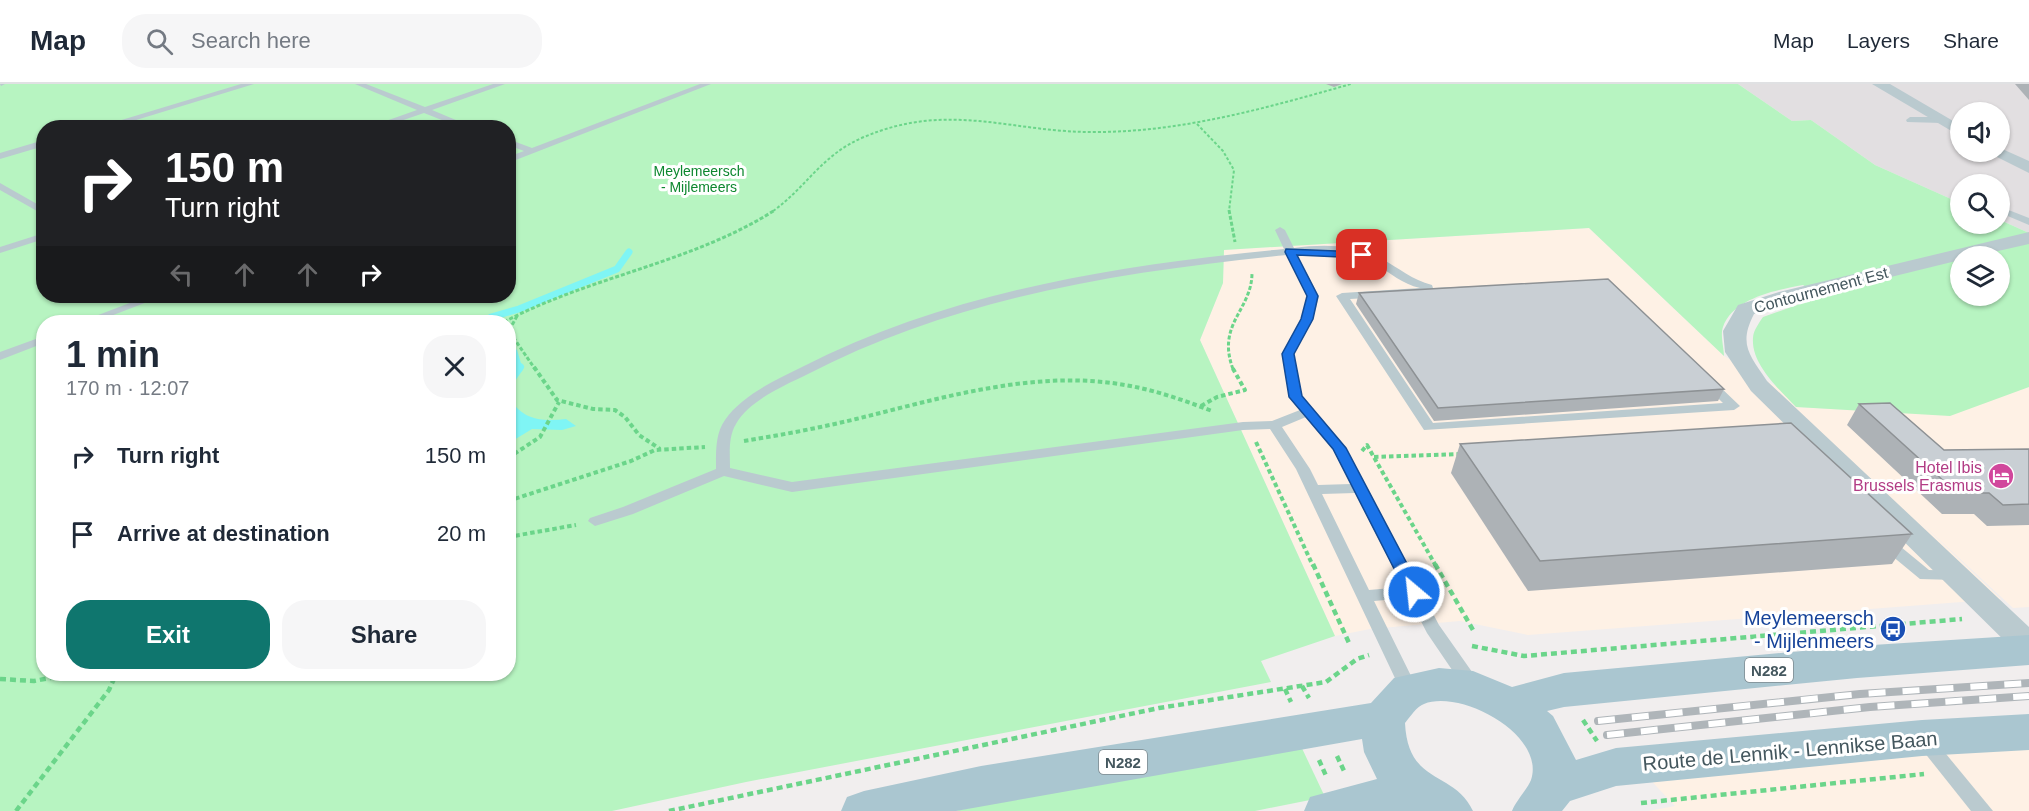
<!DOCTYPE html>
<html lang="en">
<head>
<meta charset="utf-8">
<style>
	:root { --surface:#fff; --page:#f6f6f7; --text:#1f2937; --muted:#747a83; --line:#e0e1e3; --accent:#0f766e }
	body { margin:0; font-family:Helvetica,sans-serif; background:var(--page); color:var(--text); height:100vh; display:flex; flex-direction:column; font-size:22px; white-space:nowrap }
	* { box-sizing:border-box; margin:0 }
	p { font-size:20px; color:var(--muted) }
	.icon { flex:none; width:33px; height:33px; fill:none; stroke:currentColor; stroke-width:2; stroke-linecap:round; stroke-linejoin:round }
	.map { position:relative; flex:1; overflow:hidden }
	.sheet { position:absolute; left:36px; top:231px; width:480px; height:366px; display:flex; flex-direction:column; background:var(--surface); border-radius:24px; box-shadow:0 2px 4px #0004 }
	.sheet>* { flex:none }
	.hud { position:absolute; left:36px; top:36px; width:480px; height:183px; border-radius:24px; box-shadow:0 2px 4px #0004; background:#202124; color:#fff; overflow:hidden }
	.controls { position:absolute; left:1950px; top:18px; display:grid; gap:12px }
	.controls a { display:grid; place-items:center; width:60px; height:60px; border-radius:50%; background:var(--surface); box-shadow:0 2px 4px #0004; font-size:30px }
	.pin { position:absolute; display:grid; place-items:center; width:51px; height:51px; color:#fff; margin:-26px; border-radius:12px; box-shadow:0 3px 9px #0006 }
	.me { position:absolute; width:66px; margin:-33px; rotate:332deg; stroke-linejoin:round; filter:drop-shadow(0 0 4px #0008) }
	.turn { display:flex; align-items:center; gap:21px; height:126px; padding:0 30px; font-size:27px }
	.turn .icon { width:78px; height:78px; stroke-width:2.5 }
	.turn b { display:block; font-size:42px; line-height:51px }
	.lanes { display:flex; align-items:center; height:57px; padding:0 30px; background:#0003; justify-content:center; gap:30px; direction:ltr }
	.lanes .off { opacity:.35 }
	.round { display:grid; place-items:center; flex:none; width:63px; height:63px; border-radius:24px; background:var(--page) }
	.summary { display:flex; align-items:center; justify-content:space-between; height:102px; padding:0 30px }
	h1 { font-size:36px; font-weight:700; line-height:45px }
	.button { display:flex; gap:12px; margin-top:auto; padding:12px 30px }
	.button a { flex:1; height:69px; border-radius:24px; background:var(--accent); color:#fff; font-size:24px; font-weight:700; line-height:69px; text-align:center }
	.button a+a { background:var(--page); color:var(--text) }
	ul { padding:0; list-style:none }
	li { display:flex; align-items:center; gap:18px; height:78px; padding:0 30px }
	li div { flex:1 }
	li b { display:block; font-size:22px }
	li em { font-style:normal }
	header { display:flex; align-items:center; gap:36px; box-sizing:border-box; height:84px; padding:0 30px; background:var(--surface); border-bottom:2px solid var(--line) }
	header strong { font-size:28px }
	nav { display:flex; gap:33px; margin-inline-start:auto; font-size:21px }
	.search { width:420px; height:54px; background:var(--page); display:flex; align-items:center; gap:15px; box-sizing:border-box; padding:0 21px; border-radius:24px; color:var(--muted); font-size:22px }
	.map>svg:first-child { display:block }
	.commercial { fill:#fef1e5 }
	.education { fill:#e2dfe1; fill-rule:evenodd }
	.green { fill:#b7f4c1; fill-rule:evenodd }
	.water { fill:#7ff5f5 }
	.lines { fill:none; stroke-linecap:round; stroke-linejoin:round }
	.stream-far1 { stroke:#7ff5f5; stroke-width:7 }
	.stream { stroke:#7ff5f5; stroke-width:8 }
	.path-far3 { stroke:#6bd58a; stroke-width:2; stroke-dasharray:3 2; stroke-linecap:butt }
	.path-far2 { stroke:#6bd58a; stroke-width:3; stroke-dasharray:4 2; stroke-linecap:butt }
	.path-far1 { stroke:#6bd58a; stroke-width:4; stroke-dasharray:4.5 3; stroke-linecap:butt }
	.path { stroke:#6bd58a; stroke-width:4.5; stroke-dasharray:6 4; stroke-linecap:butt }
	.service { fill:#bacacf; fill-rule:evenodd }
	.minor { fill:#bacacf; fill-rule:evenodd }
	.primary { fill:#aac6d0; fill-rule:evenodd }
	.rail-casing { stroke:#afb5b9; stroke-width:8 }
	.rail { stroke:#fff; stroke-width:6; stroke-dasharray:17; stroke-linecap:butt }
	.wall { fill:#adb2b6 }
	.building { fill:#c9cfd4; stroke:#8d9194; stroke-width:1.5 }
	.route { fill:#1a73e8; stroke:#114b97; stroke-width:1.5 }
	.labels { text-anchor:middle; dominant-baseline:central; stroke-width:6; stroke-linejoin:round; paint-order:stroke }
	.far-park-label { font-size:14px; fill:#0d872f; stroke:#fff }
	.shield { fill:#fff; stroke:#7c898e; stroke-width:1.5 }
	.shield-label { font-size:15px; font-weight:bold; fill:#44575e }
	.street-label { font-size:16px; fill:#44575e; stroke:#fff }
	.hotel-label { font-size:16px; fill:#b23c85; stroke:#fff; text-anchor:end }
	.near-transit-label { font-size:20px; fill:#164399; stroke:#fff; text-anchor:end }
	.near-street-label { font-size:20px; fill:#44575e; stroke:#fff }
</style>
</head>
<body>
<header>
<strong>Map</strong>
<div class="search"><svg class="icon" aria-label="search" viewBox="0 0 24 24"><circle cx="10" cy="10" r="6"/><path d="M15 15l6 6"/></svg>Search here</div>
<nav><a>Map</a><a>Layers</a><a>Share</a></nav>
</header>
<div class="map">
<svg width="2029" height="727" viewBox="0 0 2029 727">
	<rect width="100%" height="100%" fill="#f1eeee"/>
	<g class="commercial">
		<polygon points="1589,144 1724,272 1777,303 1796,323 1852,326 2001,311 2029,303 2029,523 2013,524 1916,434 2001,515 1528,551 1460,537 1370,545 1335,552 1200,256 1223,199 1224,166"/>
		<polygon points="2029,633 2029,727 1648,727 1675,722 1626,670"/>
	</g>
	<path class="education" d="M1738,0h291v149l-29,-13v-36h-40v19l-85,-38 -64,-45 -19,1zM1960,28h40v40h-40z"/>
	<g class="green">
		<path d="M0,0h1738l54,37 19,-1 64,45 85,38v21h40v-4l29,13v154l-79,29 -154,-9c-17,-18 -45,-43 -43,-69 0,-7 6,-15 10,-21l57,-20 -17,-12c-26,5 -70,13 -80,42 -3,8 1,21 1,29l-135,-128 -365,22 -1,33 -23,57 135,296 -74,25 10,21 -525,100 -134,29h-612zM44,44h464v168h-464zM1960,172h40v40h-40zM44,238h464v352h-464z"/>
		<polygon points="1299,658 1325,713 1255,727 954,727"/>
	</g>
	<path class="water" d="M509,311c10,25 34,27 57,24l10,7 -14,4 -30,-1 -23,14z"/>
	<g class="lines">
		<g class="stream-far1">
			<polyline points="488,238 491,233 519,225 617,185 629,168"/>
			<polyline points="508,263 514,268 519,285"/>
		</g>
		<polyline class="stream" points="508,300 520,283"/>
		<g class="path-far3">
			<polyline points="1197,40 1223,67 1234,86 1229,127"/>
			<path d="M773,127c35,-25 48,-56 91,-74 87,-37 149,-3 237,-5 85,-1 169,-25 250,-48"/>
		</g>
		<g class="path-far2">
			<polyline points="1229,126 1235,158"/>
			<polyline points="517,232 510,245 511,250 535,285"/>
			<path d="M504,238c87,-46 188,-59 271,-112"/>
			<path d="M1233,285c-17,-45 19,-59 19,-96"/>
		</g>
		<g class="path-far1">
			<polyline points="534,283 557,316 593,325 615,326 625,333 639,351 660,365"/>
			<polyline points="1201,322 1217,313 1245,306 1232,283"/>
			<path d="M744,357c37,-6 75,-13 112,-22 86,-21 179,-50 269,-34 30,5 58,15 87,26"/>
			<polyline points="1256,358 1313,482"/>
			<polyline points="1362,367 1367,361 1436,482"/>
			<polyline points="1374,373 1460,370"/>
			<polyline points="508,374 540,353 559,318"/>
			<polyline points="508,417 631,377 655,366 705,363"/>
			<polyline points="508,453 576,441"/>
		</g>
		<g class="path">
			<polyline points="1313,480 1349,559"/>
			<polyline points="1435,480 1473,546"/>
			<polyline points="1472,562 1524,572 1962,535"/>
			<polyline points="0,595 34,597 70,590"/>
			<polyline points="1302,602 1309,614"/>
			<polyline points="1285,605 1291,618"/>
			<polyline points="1583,636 1597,657"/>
			<polyline points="1337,672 1345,689"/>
			<polyline points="1319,676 1327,694"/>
			<polyline points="1641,719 1924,690"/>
			<polyline points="16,727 109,606 116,590"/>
			<polyline points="669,727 1159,624 1326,598 1357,575 1369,571"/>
		</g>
		<g class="service">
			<polygon points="0,0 5,0 1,2"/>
			<polygon points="241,0 254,0 110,44 95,44"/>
			<polygon points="355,0 366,0 425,23 493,0 505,0 432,26 475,44 462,44 424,29 380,44 366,44 417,26"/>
			<polygon points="700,0 711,0 508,79 508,73 524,67 508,61 508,55 532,64"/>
			<polygon points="1910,33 1942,33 1946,36 1942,39 1907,38 1906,36"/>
			<polygon points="44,56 44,62 0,75 0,69"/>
			<polygon points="0,99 44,124 44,131 0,106"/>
			<polygon points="2006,125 2029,134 2029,141 2003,130 2003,126"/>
			<path d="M1280,143l5,3 9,18c29,-4 61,-4 88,11 17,9 30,21 50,26l1,3 175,-8 132,126 -6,4 -310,20 -88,-134 6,-3 78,-5c-18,-4 -29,-15 -45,-24 -24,-14 -52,-14 -79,-10l23,42 -6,23 -19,35 8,42 44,52 93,177 38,54 3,5 -3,5 -6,2 -6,-2 -38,-56 -18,-35 -35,3 44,89 -3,5 -6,2 -6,-2 -107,-226 -26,-40 -27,1 -451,62 -68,-16 -91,38 -38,12 -7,-5 2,-3 33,-11 93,-38c0,-16 -1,-35 9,-49 17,-25 51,-40 77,-53 150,-76 316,-102 482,-118l-9,-19zM1287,171l20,41 -6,23 -19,35 8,43 10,13 -28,11 -29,1 -451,60 -62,-14c0,-14 -2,-31 6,-44 13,-23 47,-38 70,-49 151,-78 313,-103 481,-120zM1601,201l122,118 -290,20 -83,-124zM1306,333l27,32 18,35 -33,1 -8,-16 -28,-42zM1355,409l48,94 -34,3 -47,-96z"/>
			<polygon points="44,149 44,155 0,169 0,163"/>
			<polygon points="148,212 163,212 95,238 80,238"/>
			<polygon points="44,252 44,259 0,276 0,268"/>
			<polygon points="1885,453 1890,454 1929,486 1960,487 1963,491 1960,495 1955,496 1920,495 1880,462 1878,458 1880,454"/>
			<polygon points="1926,651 1932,653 1993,727 1971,727 1920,663 1917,658 1920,653"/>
		</g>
		<g class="minor">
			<polygon points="1872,0 1890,0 1960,41 1960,52"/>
			<polygon points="2000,64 2029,77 2029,89 1987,68 2000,68"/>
			<path d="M2029,148v12l-53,12h-16v4l-167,41 -39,13c-16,31 -4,41 13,67l262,246v31l-11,-4 -267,-263 -26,-39 -2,-21 15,-26 41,-13z"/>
		</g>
		<path class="primary" d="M2029,551v30l-172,13 -293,29 -17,4 6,5 23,44 40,-12 306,-28 107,-6v36l-107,6 -306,30 -46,15 -8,10h-50c4,-10 16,-23 19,-31 15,-45 -70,-91 -107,-76 -7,2 -14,13 -19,19 3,63 49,47 68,88h-169l6,-14 67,-18 -13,-27 -2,-13 -406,72h-115l6,-14 17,-6 117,-25 390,-63 23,-25 45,-10 34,3 39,16 52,-14 293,-27z"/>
		<g class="rail-casing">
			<g id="rail">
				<polyline points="1598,637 1860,610 2029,599"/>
				<polyline points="1607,651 1870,623 2029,612"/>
			</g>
		</g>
		<use href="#rail" class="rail"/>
	</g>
	<g class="wall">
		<polygon points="1326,0 1342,0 1334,3"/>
		<polygon points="2015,0 2029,0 2029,16"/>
		<polygon points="1359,209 1724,305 1718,317 1434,337 1356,220"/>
		<polygon points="1859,320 1944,366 2029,365 2029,441 1987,442 1974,430 1942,430 1847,341"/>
		<polygon points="1460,360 1912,450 1892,480 1528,507 1451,389"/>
	</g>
	<g class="building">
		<polygon points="1608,195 1724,305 1438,324 1359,209"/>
		<polygon points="1890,319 1944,366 2029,365 2029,420 2003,421 1989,409 1957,409 1859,320"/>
		<polygon points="1791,339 1912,450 1540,477 1460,360"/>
	</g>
	<polygon class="route" points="1286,165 1362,168 1367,171 1362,174 1297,171 1318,212 1313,235 1294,270 1302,312 1346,364 1422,508 1420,512 1408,512 1333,365 1289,313 1282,270 1301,235 1307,212 1285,168"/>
	<defs>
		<g id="hotel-disc" transform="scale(1.35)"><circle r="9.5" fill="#d1479c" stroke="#fff"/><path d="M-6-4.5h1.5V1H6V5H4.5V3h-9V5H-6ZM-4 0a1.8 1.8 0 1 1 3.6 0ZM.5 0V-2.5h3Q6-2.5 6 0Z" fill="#fff"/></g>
		<g id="bus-disc" transform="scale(1.35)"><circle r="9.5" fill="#1a4fb4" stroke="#fff"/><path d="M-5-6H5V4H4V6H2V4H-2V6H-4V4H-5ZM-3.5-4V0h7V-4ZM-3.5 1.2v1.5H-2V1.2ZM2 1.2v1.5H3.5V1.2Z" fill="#fff"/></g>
	</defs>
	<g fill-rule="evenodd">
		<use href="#hotel-disc" x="2001" y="392"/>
		<use href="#bus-disc" x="1893" y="545"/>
	</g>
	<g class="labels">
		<g class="far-park-label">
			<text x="699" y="87">Meylemeersch<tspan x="699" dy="16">- Mijlemeers</tspan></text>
		</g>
		<g class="shield">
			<rect x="1745" y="574" width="48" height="24" rx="4.5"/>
			<rect x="1099" y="666" width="48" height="24" rx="4.5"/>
		</g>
		<g class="shield-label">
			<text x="1769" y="586">N282</text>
			<text x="1123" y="678">N282</text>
		</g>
		<g class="street-label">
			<text transform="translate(1821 206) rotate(-15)">Contournement Est</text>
		</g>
		<g class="hotel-label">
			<text x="1982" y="383">Hotel Ibis<tspan x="1982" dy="18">Brussels Erasmus</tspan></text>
		</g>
		<g class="near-transit-label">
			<text x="1874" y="534">Meylemeersch<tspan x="1874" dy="23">- Mijlenmeers</tspan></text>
		</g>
		<g class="near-street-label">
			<text transform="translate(1790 667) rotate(-5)">Route de Lennik - Lennikse Baan</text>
		</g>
	</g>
</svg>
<div class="controls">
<a><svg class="icon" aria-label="sound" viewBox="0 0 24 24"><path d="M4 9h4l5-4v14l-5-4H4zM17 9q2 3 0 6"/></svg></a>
<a><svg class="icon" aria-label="search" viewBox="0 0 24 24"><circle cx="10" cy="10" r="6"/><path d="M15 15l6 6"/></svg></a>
<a><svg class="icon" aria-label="layers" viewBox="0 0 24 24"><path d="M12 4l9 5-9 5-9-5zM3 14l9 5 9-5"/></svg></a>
</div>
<div class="pin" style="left:1362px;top:171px;background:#d93025"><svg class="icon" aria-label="arrive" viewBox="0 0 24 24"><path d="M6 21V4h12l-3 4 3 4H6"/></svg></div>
<svg class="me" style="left:1414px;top:508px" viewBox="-20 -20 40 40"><circle r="17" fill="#1a73e8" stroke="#fff" stroke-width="3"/><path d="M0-11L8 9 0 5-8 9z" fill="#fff"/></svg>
<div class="hud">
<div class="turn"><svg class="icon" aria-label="right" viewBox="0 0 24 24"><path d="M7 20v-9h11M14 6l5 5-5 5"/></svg><div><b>150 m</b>Turn right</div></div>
<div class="lanes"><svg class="icon off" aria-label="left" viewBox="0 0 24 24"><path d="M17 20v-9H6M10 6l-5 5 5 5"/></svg><svg class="icon off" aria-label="ahead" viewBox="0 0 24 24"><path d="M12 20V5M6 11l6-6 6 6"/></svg><svg class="icon off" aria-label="ahead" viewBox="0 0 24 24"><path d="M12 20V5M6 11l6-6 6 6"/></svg><svg class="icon" aria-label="right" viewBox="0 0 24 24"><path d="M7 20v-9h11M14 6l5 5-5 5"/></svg></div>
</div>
<section class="sheet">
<div class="summary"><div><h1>1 min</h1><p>170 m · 12:07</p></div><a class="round"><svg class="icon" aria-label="close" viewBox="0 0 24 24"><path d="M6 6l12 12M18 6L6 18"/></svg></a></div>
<ul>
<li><svg class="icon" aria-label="right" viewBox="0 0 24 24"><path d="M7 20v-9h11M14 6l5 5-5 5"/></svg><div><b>Turn right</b></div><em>150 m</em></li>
<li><svg class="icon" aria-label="arrive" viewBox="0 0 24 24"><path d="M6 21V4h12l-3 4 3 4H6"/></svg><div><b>Arrive at destination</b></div><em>20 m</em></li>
</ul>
<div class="button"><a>Exit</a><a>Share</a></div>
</section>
</div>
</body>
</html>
